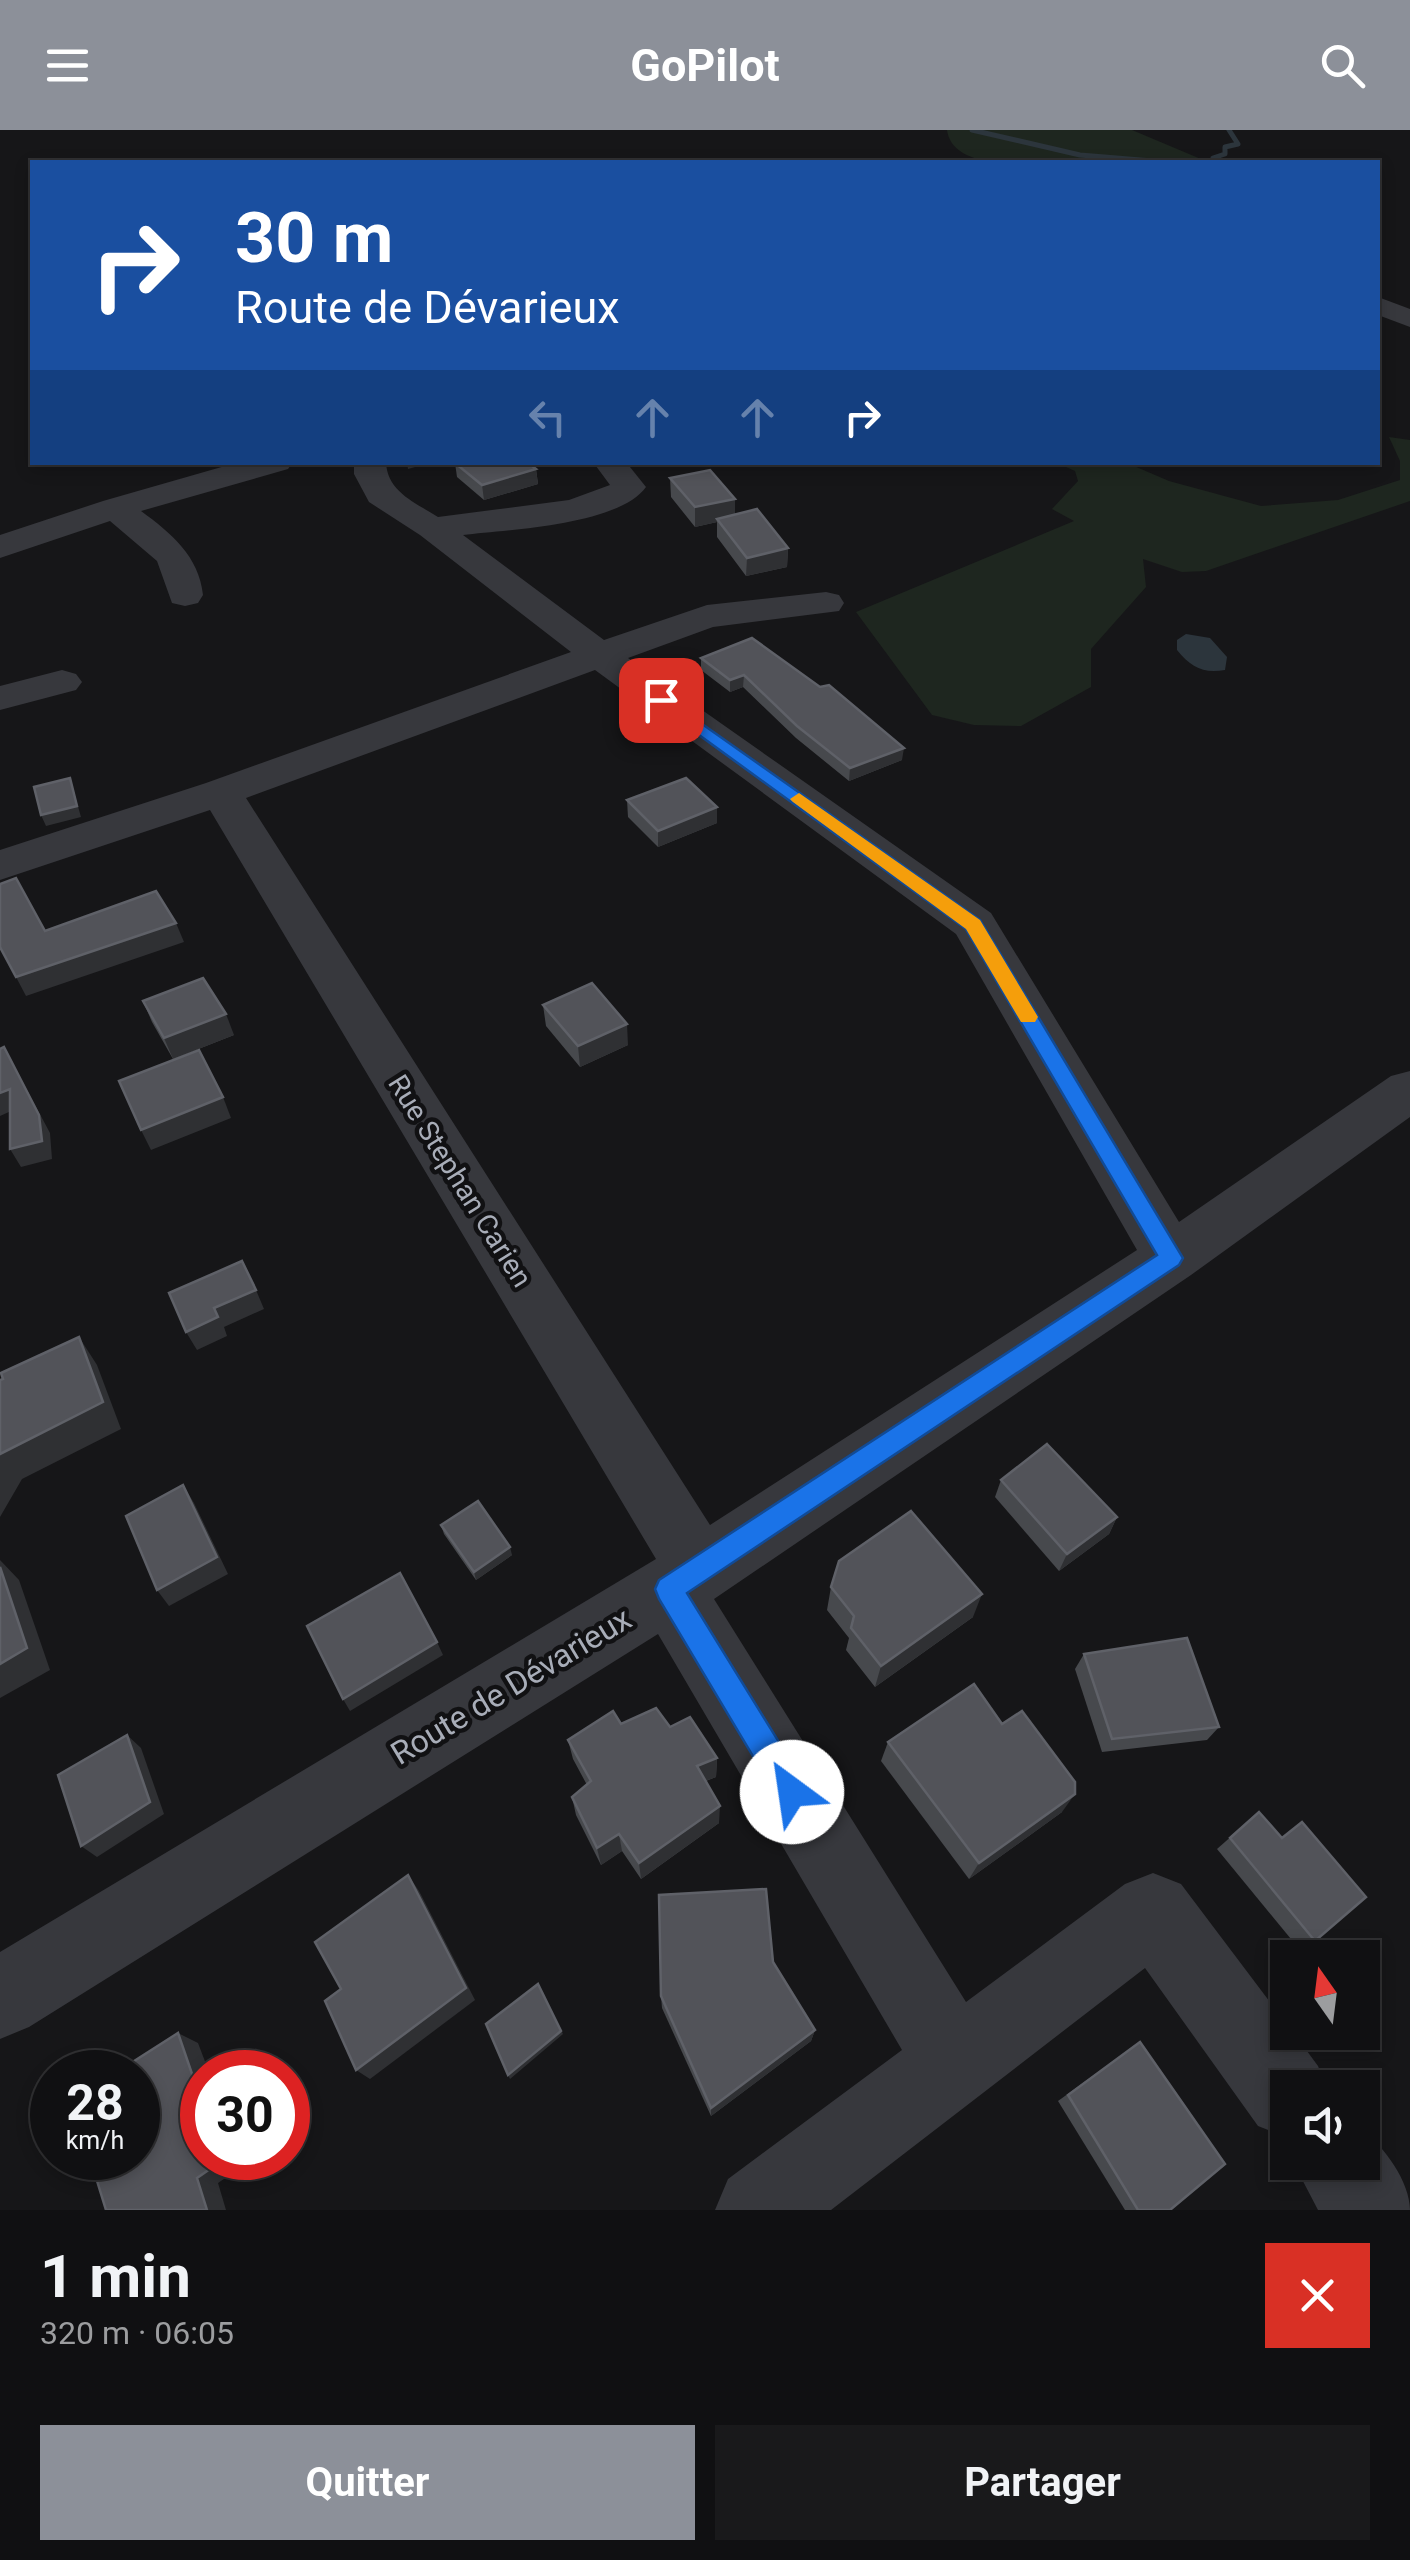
<!DOCTYPE html>
<html lang="fr">
<head>
<meta charset="utf-8">
<style>
	:root { --surface:#101012; --page:#19191b; --text:#f1f3f6; --muted:#9c9d9f; --line:#303032; --accent:#8c9099 }
	body { margin:0; font-family:Roboto,sans-serif; background:var(--page); color:var(--text); height:100vh; display:flex; flex-direction:column; font-size:38px; white-space:nowrap }
	* { box-sizing:border-box; margin:0 }
	p { font-size:32px; color:var(--muted) }
	.icon { flex:none; width:55px; height:55px; fill:none; stroke:currentColor; stroke-width:2; stroke-linecap:round; stroke-linejoin:round }
	.map { position:relative; height:2080px; overflow:hidden }
	.details { display:flex; flex-direction:column; background:var(--surface); flex:1 }
	.details>* { flex:none }
	.guide { position:absolute; left:30px; top:30px; width:1350px; height:305px; border-radius:0px; box-shadow:0 5px 15px #0003,0 0 0 2px var(--line); background:#1a4fa0; color:#fff; overflow:hidden }
	.needle { width:65px; rotate:346deg }
	.fabs { position:absolute; left:1270px; top:1810px; display:grid; gap:20px }
	.fabs a { display:grid; place-items:center; width:110px; height:110px; border-radius:0px; background:var(--surface); box-shadow:0 5px 15px #0003,0 0 0 2px var(--line); font-size:50px }
	.speed { position:absolute; left:30px; top:1920px; display:flex; gap:20px; font-size:50px; font-weight:700; text-align:center }
	.speed>* { display:grid; place-content:center; width:130px; height:130px; border-radius:50%; background:var(--surface); box-shadow:0 5px 15px #0003,0 0 0 2px var(--line); line-height:1 }
	.speed small { font-size:25px; font-weight:400 }
	.speed .limit { border:15px solid #d22; background:#fff; color:#111 }
	.pin { position:absolute; display:grid; place-items:center; width:85px; height:85px; color:#fff; margin:-42px; border-radius:20px; box-shadow:0 5px 15px #0006 }
	.me { position:absolute; width:110px; margin:-55px; rotate:329deg; stroke-linejoin:round; filter:drop-shadow(0 0 8px #0008) }
	.turn { display:flex; align-items:center; gap:35px; height:210px; padding:0 40px; font-size:45px }
	.turn .icon { width:130px; height:130px; stroke-width:2.5 }
	.turn b { display:block; font-size:70px; line-height:85px }
	.lanes { display:flex; align-items:center; height:95px; padding:0 40px; background:#0003; justify-content:center; gap:50px; direction:ltr }
	.lanes .off { opacity:.35 }
	.round { display:grid; place-items:center; flex:none; width:105px; height:105px; border-radius:0px; background:var(--page) }
	.summary { display:flex; align-items:center; justify-content:space-between; height:170px; padding:0 40px }
	h1 { font-size:60px; font-weight:700; line-height:75px }
	.primary-button { display:flex; gap:20px; margin-top:auto; padding:20px 40px }
	.primary-button a { flex:1; height:115px; border-radius:0px; background:var(--accent); color:#fff; font-size:40px; font-weight:700; line-height:115px; text-align:center }
	.primary-button a+a { background:var(--page); color:var(--text) }
	header { display:flex; justify-content:space-between; align-items:center; height:130px; padding:0 40px; background:var(--accent); color:#fff; font-size:45px; font-weight:700 }
	.map>svg:first-child { display:block }
	.green { fill:#1e261f }
	.water { fill:#2c353c }
	.lines { fill:none; stroke-linecap:round; stroke-linejoin:round }
	.stream { stroke:#2c353c; stroke-width:5 }
	.minor { fill:#37383d; fill-rule:evenodd }
	.wall { fill:#47494d }
	.shaded-wall { fill:#2f3033 }
	.building { fill:#525359; stroke:#5f6168; stroke-width:2.5 }
	.route { fill:#1a73e8; stroke:#114b97; stroke-width:2.5 }
	.slow { fill:#f59e0b }
	.labels { text-anchor:middle; dominant-baseline:central; stroke-width:9; stroke-linejoin:round; paint-order:stroke }
	.street-label { font-size:28px; fill:#a8adb8; stroke:#111113 }
	.near-street-label { font-size:32px; fill:#a8adb8; stroke:#111113 }
</style>
</head>
<body>
<header><svg class="icon" aria-label="menu" viewBox="0 0 24 24"><path d="M4 6h16M4 12h16M4 18h16"/></svg>GoPilot<svg class="icon" aria-label="search" viewBox="0 0 24 24"><circle cx="10" cy="10" r="6"/><path d="M15 15l6 6"/></svg></header>
<div class="map">
<svg width="1410" height="2080" viewBox="0 0 1410 2080">
	<rect width="100%" height="100%" fill="#161618"/>
	<g class="green">
		<path d="M947,0h185l76,32h-221c-18,-5 -37,-11 -40,-32z"/>
		<polygon points="1389,307 1410,310 1410,371 1206,441 1182,442 1143,429 1146,457 1091,519 1091,557 1021,596 974,595 932,585 856,482 1074,391 1052,379 1078,351 1075,341 1057,333 1127,333 1169,351 1261,376 1338,370 1400,350 1400,331"/>
	</g>
	<path class="water" d="M1186,504l24,4 17,19 -2,13c-22,4 -34,-3 -48,-20v-10z"/>
	<g class="lines">
		<g class="stream">
			<polyline points="972,0 1080,25 1165,32"/>
			<polyline points="1213,28 1225,24 1225,17 1238,14 1229,0"/>
		</g>
		<g class="minor">
			<polygon points="1378,167 1410,179 1410,197 1378,185"/>
			<path d="M239,332h54l-5,7 -147,42c30,22 58,45 62,84l-5,8 -13,3 -13,-3 -15,-42 -47,-40 -110,37v-23l103,-34z"/>
			<path d="M354,332h32c1,30 30,41 52,55l131,-17 41,-15 -17,-23h33l20,25c-27,38 -139,43 -183,48l141,105 103,-35 119,-13 13,3 5,8 -5,8 -126,16 -85,31 363,255 188,309 212,-146 19,-5v46l-219,158 -477,324 252,403 159,-118 28,-11 28,11 107,142v6h5l25,34 9,22h-39v50l-30,-12 -113,-158 -314,242h-116l13,-31 174,-129 -244,-416 -629,393 -29,12v-87l656,-393 -446,-749 -210,70v-30l206,-67 365,-131 -151,-117 -51,-33 -15,-28zM595,540l361,264 181,316 -427,275 -464,-727z"/>
			<polygon points="62,540 76,544 82,552 76,560 0,580 0,556"/>
			<path d="M1362,2000c22,16 48,52 48,80h-92l-25,-48h69z"/>
		</g>
	</g>
	<g class="wall">
		<polygon points="455,333 536,339 538,354 484,370 457,347"/>
		<polygon points="670,348 735,369 735,385 788,418 787,437 746,446 717,407 717,392 695,397 671,367"/>
		<polygon points="752,508 902,630 849,651 796,608 743,557 730,562 701,540 701,528"/>
		<polygon points="627,670 717,677 717,693 658,717 628,687"/>
		<polygon points="143,871 234,905 173,929 152,892"/>
		<polygon points="543,875 628,915 580,937 546,896"/>
		<polygon points="1001,1350 1117,1387 1109,1404 1059,1441 995,1367"/>
		<polygon points="441,1395 512,1425 476,1450 444,1404"/>
		<polygon points="831,1457 973,1487 875,1557 846,1520 849,1508 827,1480"/>
		<polygon points="1084,1524 1219,1597 1207,1610 1102,1622 1075,1539"/>
		<polygon points="621,1594 670,1597 717,1628 716,1647 706,1651 719,1693 641,1749 622,1721 601,1735 576,1685 572,1667 587,1655 573,1629 568,1610"/>
		<polygon points="888,1612 1062,1682 969,1749 881,1631"/>
		<polygon points="1259,1682 1315,1811 1300,1820 1217,1719"/>
		<polygon points="773,1832 815,1900 811,1911 711,1986 662,1878 661,1866"/>
		<polygon points="1140,1912 1170,2080 1125,2080 1058,1971"/>
	</g>
	<g class="shaded-wall">
		<polygon points="407,332 433,332 408,339"/>
		<polygon points="536,339 538,354 484,370 482,355"/>
		<polygon points="735,369 735,389 717,389 717,392 695,397 695,377"/>
		<polygon points="788,418 787,437 746,446 747,428"/>
		<polygon points="744,545 743,557 730,562 730,550"/>
		<polygon points="904,618 902,630 849,651 850,638"/>
		<polygon points="70,648 81,687 46,696 41,685"/>
		<polygon points="717,677 717,693 658,717 658,701"/>
		<polygon points="176,793 184,812 26,866 16,847"/>
		<polygon points="226,884 234,905 173,929 164,908"/>
		<polygon points="627,894 628,915 580,937 578,916"/>
		<polygon points="4,917 50,1003 52,1029 21,1037 10,1019 42,1011"/>
		<polygon points="10,959 20,977 0,986 0,963"/>
		<polygon points="223,967 231,988 151,1020 141,1000"/>
		<polygon points="256,1160 264,1179 224,1197 227,1206 197,1220 186,1202 214,1178"/>
		<polygon points="79,1207 97,1235 121,1299 22,1349 0,1387 0,1324"/>
		<polygon points="183,1355 194,1373 228,1444 169,1476 157,1460"/>
		<polygon points="1117,1387 1109,1404 1059,1441 1067,1424"/>
		<polygon points="510,1417 512,1425 476,1450 474,1442"/>
		<polygon points="0,1430 19,1450 50,1540 0,1568"/>
		<polygon points="982,1464 973,1487 875,1557 881,1536"/>
		<polygon points="437,1512 443,1525 350,1581 343,1569"/>
		<polygon points="127,1605 141,1618 164,1684 97,1727 81,1716"/>
		<polygon points="717,1628 716,1647 697,1654 697,1636"/>
		<polygon points="1075,1664 1062,1682 969,1749 979,1733"/>
		<polygon points="720,1676 719,1693 641,1749 639,1733"/>
		<polygon points="619,1704 622,1721 601,1735 597,1718"/>
		<polygon points="408,1745 419,1761 475,1870 370,1949 356,1940"/>
		<polygon points="538,1854 563,1904 510,1949 508,1945"/>
		<polygon points="815,1900 811,1911 711,1986 711,1978"/>
		<polygon points="178,1903 198,1913 209,1942 202,1942 202,1973"/>
		<polygon points="222,2028 240,2028 243,2036 218,2053 226,2080 207,2080 197,2048"/>
	</g>
	<g class="building">
		<polygon points="527,332 536,339 482,355 455,333"/>
		<polygon points="710,340 735,369 695,377 670,348"/>
		<polygon points="757,379 788,418 747,428 717,389"/>
		<polygon points="752,508 820,557 829,555 904,618 850,638 797,596 744,545 730,550 701,528"/>
		<polygon points="70,648 77,676 41,685 34,657"/>
		<polygon points="686,648 717,677 658,701 627,670"/>
		<polygon points="16,748 45,801 156,761 176,793 16,847 0,817 0,754"/>
		<polygon points="203,848 226,884 164,908 143,871"/>
		<polygon points="592,853 627,894 578,916 543,875"/>
		<polygon points="4,917 39,985 42,1011 10,1019 10,959 0,963 0,919"/>
		<polygon points="199,920 223,967 141,1000 119,951"/>
		<polygon points="242,1131 256,1160 214,1178 218,1187 186,1202 169,1163"/>
		<polygon points="79,1207 103,1272 0,1324 0,1250 3,1249 1,1243"/>
		<polygon points="1047,1314 1117,1387 1067,1424 1001,1350"/>
		<polygon points="183,1355 217,1427 157,1460 126,1386"/>
		<polygon points="478,1371 510,1417 474,1442 441,1395"/>
		<polygon points="911,1381 982,1464 881,1536 851,1498 854,1486 831,1457 839,1431"/>
		<polygon points="0,1437 27,1518 0,1534"/>
		<polygon points="400,1443 437,1512 343,1569 307,1496"/>
		<polygon points="1187,1508 1219,1597 1112,1609 1084,1524"/>
		<polygon points="974,1554 1002,1594 1022,1581 1075,1652 1075,1664 979,1733 888,1612"/>
		<polygon points="656,1578 670,1597 690,1587 717,1628 697,1636 720,1676 639,1733 619,1704 597,1718 572,1667 591,1651 568,1610 613,1581 621,1594"/>
		<polygon points="127,1605 150,1672 81,1716 58,1645"/>
		<polygon points="1259,1682 1282,1708 1302,1692 1366,1767 1315,1811 1230,1708"/>
		<polygon points="408,1745 466,1858 356,1940 325,1871 341,1859 315,1812"/>
		<polygon points="766,1759 773,1832 815,1900 711,1978 661,1866 659,1765"/>
		<polygon points="538,1854 561,1901 508,1945 486,1894"/>
		<polygon points="178,1903 202,1973 202,2028 222,2028 223,2030 197,2048 207,2080 106,2080 90,2028 138,2028 138,1942 117,1942"/>
		<polygon points="1140,1912 1225,2034 1170,2080 1138,2080 1068,1965"/>
	</g>
	<polygon class="route" points="661,565 980,790 1183,1128 1179,1135 687,1463 803,1651 807,1662 803,1673 792,1677 781,1673 659,1469 655,1459 659,1450 1157,1125 966,799 655,573 653,570"/>
	<polygon class="slow" points="799,663 980,790 1038,887 1035,892 1021,892 966,799 793,672 790,669"/>
	<g class="labels">
		<g class="street-label">
			<text transform="translate(460 1051) rotate(58)">Rue Stephan Carien</text>
		</g>
		<g class="near-street-label">
			<text transform="translate(511 1556) rotate(-31)">Route de Dévarieux</text>
		</g>
	</g>
</svg>
<div class="fabs">
<a><svg class="needle" viewBox="-14 -14 28 28"><path d="M0-13l5 13h-10z" fill="#e53935"/><path d="M0 13l5-13h-10z" fill="#9c9d9f"/></svg></a>
<a><svg class="icon" aria-label="sound" viewBox="0 0 24 24"><path d="M4 9h4l5-4v14l-5-4H4zM17 9q2 3 0 6"/></svg></a>
</div>
<div class="speed"><div>28<small>km/h</small></div><div class="limit">30</div></div>
<div class="pin" style="left:661px;top:570px;background:#d93025"><svg class="icon" aria-label="arrive" viewBox="0 0 24 24"><path d="M6 21V4h12l-3 4 3 4H6"/></svg></div>
<svg class="me" style="left:792px;top:1662px" viewBox="-20 -20 40 40"><circle r="19" fill="#fff"/><path d="M0-13L10 11 0 6-10 11z" fill="#1a73e8"/></svg>
<div class="guide">
<div class="turn"><svg class="icon" aria-label="right" viewBox="0 0 24 24"><path d="M7 20v-9h11M14 6l5 5-5 5"/></svg><div><b>30 m</b>Route de Dévarieux</div></div>
<div class="lanes"><svg class="icon off" aria-label="left" viewBox="0 0 24 24"><path d="M17 20v-9H6M10 6l-5 5 5 5"/></svg><svg class="icon off" aria-label="ahead" viewBox="0 0 24 24"><path d="M12 20V5M6 11l6-6 6 6"/></svg><svg class="icon off" aria-label="ahead" viewBox="0 0 24 24"><path d="M12 20V5M6 11l6-6 6 6"/></svg><svg class="icon" aria-label="right" viewBox="0 0 24 24"><path d="M7 20v-9h11M14 6l5 5-5 5"/></svg></div>
</div>
</div>
<section class="details">
<div class="summary"><div><h1>1 min</h1><p>320 m · 06:05</p></div><a class="round" style="background:#d93025;color:#fff"><svg class="icon" aria-label="close" viewBox="0 0 24 24"><path d="M6 6l12 12M18 6L6 18"/></svg></a></div>
<div class="primary-button"><a>Quitter</a><a>Partager</a></div>
</section>
</body>
</html>
